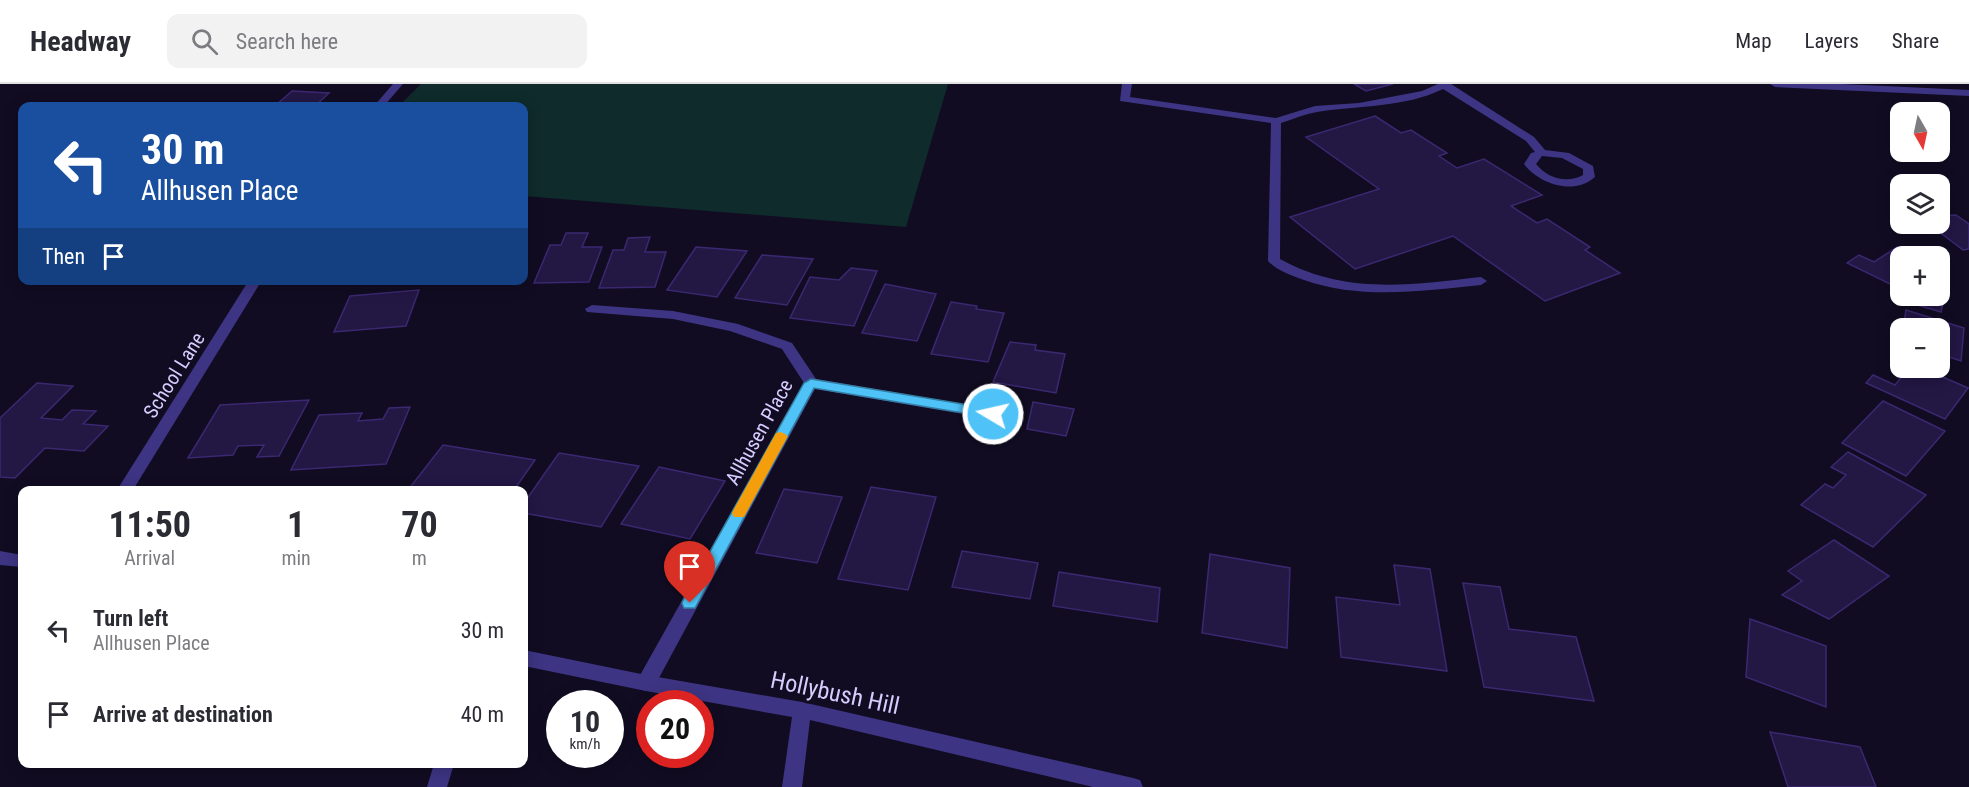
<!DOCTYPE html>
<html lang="en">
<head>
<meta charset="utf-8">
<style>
	:root { --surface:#fff; --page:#f2f2f3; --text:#2b2b33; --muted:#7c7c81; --line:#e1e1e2 }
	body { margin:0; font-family:"Roboto Condensed",sans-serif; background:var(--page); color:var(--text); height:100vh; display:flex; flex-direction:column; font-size:22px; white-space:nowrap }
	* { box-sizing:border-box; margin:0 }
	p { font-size:20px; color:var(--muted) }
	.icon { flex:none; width:33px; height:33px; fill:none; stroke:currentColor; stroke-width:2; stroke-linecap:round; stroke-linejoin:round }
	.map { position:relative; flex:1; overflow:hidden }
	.drawer { position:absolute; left:18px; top:402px; width:510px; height:282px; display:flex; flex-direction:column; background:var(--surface); border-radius:12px; box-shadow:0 3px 15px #0003 }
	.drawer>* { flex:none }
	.guide { position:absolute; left:18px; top:18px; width:510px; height:183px; border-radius:12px; box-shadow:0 3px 15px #0003; background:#1a4fa0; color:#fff; overflow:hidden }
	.needle { width:39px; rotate:171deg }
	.tools { position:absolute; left:1890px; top:18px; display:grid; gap:12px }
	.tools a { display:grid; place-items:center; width:60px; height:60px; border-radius:12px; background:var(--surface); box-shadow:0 3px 15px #0003; font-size:30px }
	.speed { position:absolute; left:546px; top:606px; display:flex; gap:12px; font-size:30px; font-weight:700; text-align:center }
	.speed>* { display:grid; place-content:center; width:78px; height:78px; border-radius:50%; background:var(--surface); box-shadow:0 3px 15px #0003; line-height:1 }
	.speed small { font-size:15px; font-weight:400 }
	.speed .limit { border:9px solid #d22; background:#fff; color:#111 }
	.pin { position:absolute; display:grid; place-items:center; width:51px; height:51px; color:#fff; margin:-62px -26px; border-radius:50% 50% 50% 0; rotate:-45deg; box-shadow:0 0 6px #0007 }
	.pin .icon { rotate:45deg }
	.me { position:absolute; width:66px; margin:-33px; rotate:279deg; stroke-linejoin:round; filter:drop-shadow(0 0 4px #0008) }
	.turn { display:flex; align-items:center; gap:21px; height:126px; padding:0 24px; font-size:27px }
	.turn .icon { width:78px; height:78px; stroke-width:2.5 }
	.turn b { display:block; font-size:42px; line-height:51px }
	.then { display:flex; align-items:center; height:57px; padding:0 24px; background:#0003; gap:12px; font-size:22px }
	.eta { display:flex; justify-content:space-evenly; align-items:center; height:102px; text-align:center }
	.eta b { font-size:36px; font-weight:700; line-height:42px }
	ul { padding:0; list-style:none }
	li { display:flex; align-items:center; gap:18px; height:84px; padding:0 24px }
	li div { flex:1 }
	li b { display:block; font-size:22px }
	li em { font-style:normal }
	header { display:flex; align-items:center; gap:36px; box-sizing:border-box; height:84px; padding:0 30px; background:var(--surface); border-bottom:2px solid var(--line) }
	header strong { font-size:28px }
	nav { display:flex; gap:33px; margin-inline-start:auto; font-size:21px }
	.search { width:420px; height:54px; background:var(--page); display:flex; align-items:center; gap:15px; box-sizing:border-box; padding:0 21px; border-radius:12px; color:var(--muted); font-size:22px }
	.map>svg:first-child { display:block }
	.green { fill:#0f2b2c }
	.building { fill:#231744; stroke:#3b2871; stroke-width:1.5 }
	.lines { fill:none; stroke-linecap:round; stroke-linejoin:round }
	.service { fill:#3d3583; fill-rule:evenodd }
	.minor { fill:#3d3583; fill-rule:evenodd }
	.route { fill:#4fc3f7; stroke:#337fa1; stroke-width:1.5 }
	.slow { fill:#f59e0b }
	.labels { text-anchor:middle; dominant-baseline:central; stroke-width:6; stroke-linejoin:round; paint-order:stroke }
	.street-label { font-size:20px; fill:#d6cdff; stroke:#110c22 }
	.near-street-label { font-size:24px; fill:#d6cdff; stroke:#110c22 }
</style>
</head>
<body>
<header>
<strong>Headway</strong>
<div class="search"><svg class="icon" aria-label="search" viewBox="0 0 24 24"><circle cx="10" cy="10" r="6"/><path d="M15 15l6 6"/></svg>Search here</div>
<nav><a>Map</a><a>Layers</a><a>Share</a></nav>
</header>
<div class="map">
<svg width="1969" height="703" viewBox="0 0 1969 703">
	<rect width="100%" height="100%" fill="#110c22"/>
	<polygon class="green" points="421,0 948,0 906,143 524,112 524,22 399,22"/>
	<g class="building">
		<polygon points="1354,0 1393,0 1366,7"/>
		<polygon points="292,7 329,9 315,22 275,22"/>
		<polygon points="1375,32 1401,49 1411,46 1447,69 1439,72 1457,84 1484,75 1542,111 1511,122 1537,139 1547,135 1590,163 1585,166 1620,189 1545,217 1453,152 1355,185 1290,133 1379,105 1306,53"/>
		<polygon points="1956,131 1969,140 1969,165 1963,166 1929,140 1949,138 1941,132"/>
		<polygon points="566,149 588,149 582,163 602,163 589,198 534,199 550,161 561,161"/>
		<polygon points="650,153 645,168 666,168 655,203 599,204 613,166 624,166 628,154"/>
		<polygon points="696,163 747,167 717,213 667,206"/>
		<polygon points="1897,163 1918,172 1900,172 1900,198 1894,202 1847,179 1859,171 1874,178"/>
		<polygon points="762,171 813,175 787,221 735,214"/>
		<polygon points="851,184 877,187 854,242 790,234 810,193 839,196"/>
		<polygon points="885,200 936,210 917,257 862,249"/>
		<polygon points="419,206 406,242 334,248 350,212"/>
		<polygon points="1909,212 1943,219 1941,228 1907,218"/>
		<polygon points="951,218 977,222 976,225 1004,229 988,278 931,270"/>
		<polygon points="1906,226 1964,244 1961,277 1940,270 1940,244 1903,244"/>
		<polygon points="1010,258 1036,261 1035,266 1065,270 1056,309 993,298"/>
		<polygon points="1909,284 1922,284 1968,304 1945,335 1866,299 1873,291 1895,301"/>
		<polygon points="37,299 73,302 41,334 62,336 72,326 96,327 83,340 108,342 84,367 45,364 15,394 0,393 0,334"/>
		<polygon points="309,316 279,372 257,373 264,361 238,362 233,371 188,374 220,321"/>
		<polygon points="1883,317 1945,347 1906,392 1842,359"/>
		<polygon points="1033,318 1074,325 1066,352 1027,345"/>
		<polygon points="410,323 386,380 291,386 319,331 362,329 358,337 383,335 389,324"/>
		<polygon points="443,361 535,376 514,406 408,406"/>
		<polygon points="1848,368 1926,411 1873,463 1801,421 1825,400 1833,404 1846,391 1831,383"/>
		<polygon points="559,369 639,382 601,443 524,429 524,419"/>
		<polygon points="659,383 725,397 690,455 621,440"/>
		<polygon points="871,403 936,413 908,506 838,495"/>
		<polygon points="784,405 842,413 817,479 756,469"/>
		<polygon points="1834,456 1889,492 1829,535 1782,511 1802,497 1788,487"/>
		<polygon points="962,467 1038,479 1030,515 952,503"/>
		<polygon points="1210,470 1290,484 1287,564 1202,549"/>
		<polygon points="1394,481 1430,485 1447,587 1341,573 1336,513 1400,521"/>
		<polygon points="1059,488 1160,504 1157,538 1053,522"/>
		<polygon points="1463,499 1500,503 1509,545 1576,553 1594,617 1484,603"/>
		<polygon points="1750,535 1826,562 1826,623 1746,593"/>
		<polygon points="1770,648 1860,663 1876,703 1788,703"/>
	</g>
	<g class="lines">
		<g class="service">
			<path d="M1122,0h10l-2,13 146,21 39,-12 44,-3 63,-12 16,-7h13l83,53 11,13 24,3 24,13 2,11c-21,19 -56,7 -71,-13l7,-11 4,-1 -9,-11 -83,-52c-39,19 -84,16 -126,23 -12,2 -24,7 -36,11l-1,136c65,36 130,26 201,18l6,4 -6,4c-59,6 -120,15 -177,-5 -12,-4 -28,-10 -36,-19l3,-138 -151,-22zM1542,72l20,2 21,11v6c-16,9 -36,3 -47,-11z"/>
			<polygon points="1770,0 1841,0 1969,6 1969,12 1775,3"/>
			<polygon points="592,221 673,227 738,240 792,259 816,295 993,325 1000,330 993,335 815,305 653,605 646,607 639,605 637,599 639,593 804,299 782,265 730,247 673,235 587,228 585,225"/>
			<polygon points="434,680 454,680 447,703 427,703"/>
		</g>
		<g class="minor">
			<polygon points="393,0 403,0 384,22 374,22"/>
			<polygon points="249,196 262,196 133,406 117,406"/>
			<polygon points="0,467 22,471 22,483 0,481"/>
			<polygon points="524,566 646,591 802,618 1133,694 1140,696 1143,703 1093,703 810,636 802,703 782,703 792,633 646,607 524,582"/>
		</g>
	</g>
	<polygon class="route" points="811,295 993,325 999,330 993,334 814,304 695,524 684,524 682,519 684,514 804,299"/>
	<polygon class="slow" points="781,348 788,352 744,433 734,433 732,429 734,425 776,349"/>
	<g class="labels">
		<g class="street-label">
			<text transform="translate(174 291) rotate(-58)">School Lane</text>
			<text transform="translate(759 348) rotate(-61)">Allhusen Place</text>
		</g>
		<g class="near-street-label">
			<text transform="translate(835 609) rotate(12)">Hollybush Hill</text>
		</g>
	</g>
</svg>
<div class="tools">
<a><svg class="needle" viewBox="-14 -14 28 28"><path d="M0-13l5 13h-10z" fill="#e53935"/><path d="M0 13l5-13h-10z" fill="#7c7c81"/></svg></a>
<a><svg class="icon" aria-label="layers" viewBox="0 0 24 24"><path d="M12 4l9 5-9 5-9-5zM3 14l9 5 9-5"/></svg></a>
<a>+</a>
<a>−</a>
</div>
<div class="speed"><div>10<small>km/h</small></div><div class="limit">20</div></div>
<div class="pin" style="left:690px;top:519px;background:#d93025"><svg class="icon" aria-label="arrive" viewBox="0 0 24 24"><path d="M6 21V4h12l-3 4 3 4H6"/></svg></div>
<svg class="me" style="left:993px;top:330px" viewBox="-20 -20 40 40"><circle r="17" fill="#4fc3f7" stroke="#fff" stroke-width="3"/><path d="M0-11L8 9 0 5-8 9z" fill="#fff"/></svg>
<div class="guide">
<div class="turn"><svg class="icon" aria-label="left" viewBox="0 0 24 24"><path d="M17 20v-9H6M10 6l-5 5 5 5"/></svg><div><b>30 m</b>Allhusen Place</div></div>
<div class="then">Then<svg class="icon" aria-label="arrive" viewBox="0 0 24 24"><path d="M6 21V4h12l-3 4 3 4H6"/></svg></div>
</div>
<section class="drawer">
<div class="eta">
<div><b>11:50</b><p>Arrival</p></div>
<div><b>1</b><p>min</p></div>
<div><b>70</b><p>m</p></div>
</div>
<ul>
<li><svg class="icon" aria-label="left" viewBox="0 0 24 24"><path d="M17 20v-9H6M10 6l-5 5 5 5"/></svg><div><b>Turn left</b><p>Allhusen Place</p></div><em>30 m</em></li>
<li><svg class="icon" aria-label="arrive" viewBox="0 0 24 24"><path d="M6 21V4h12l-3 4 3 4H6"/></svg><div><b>Arrive at destination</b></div><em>40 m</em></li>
</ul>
</section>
</div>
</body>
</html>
